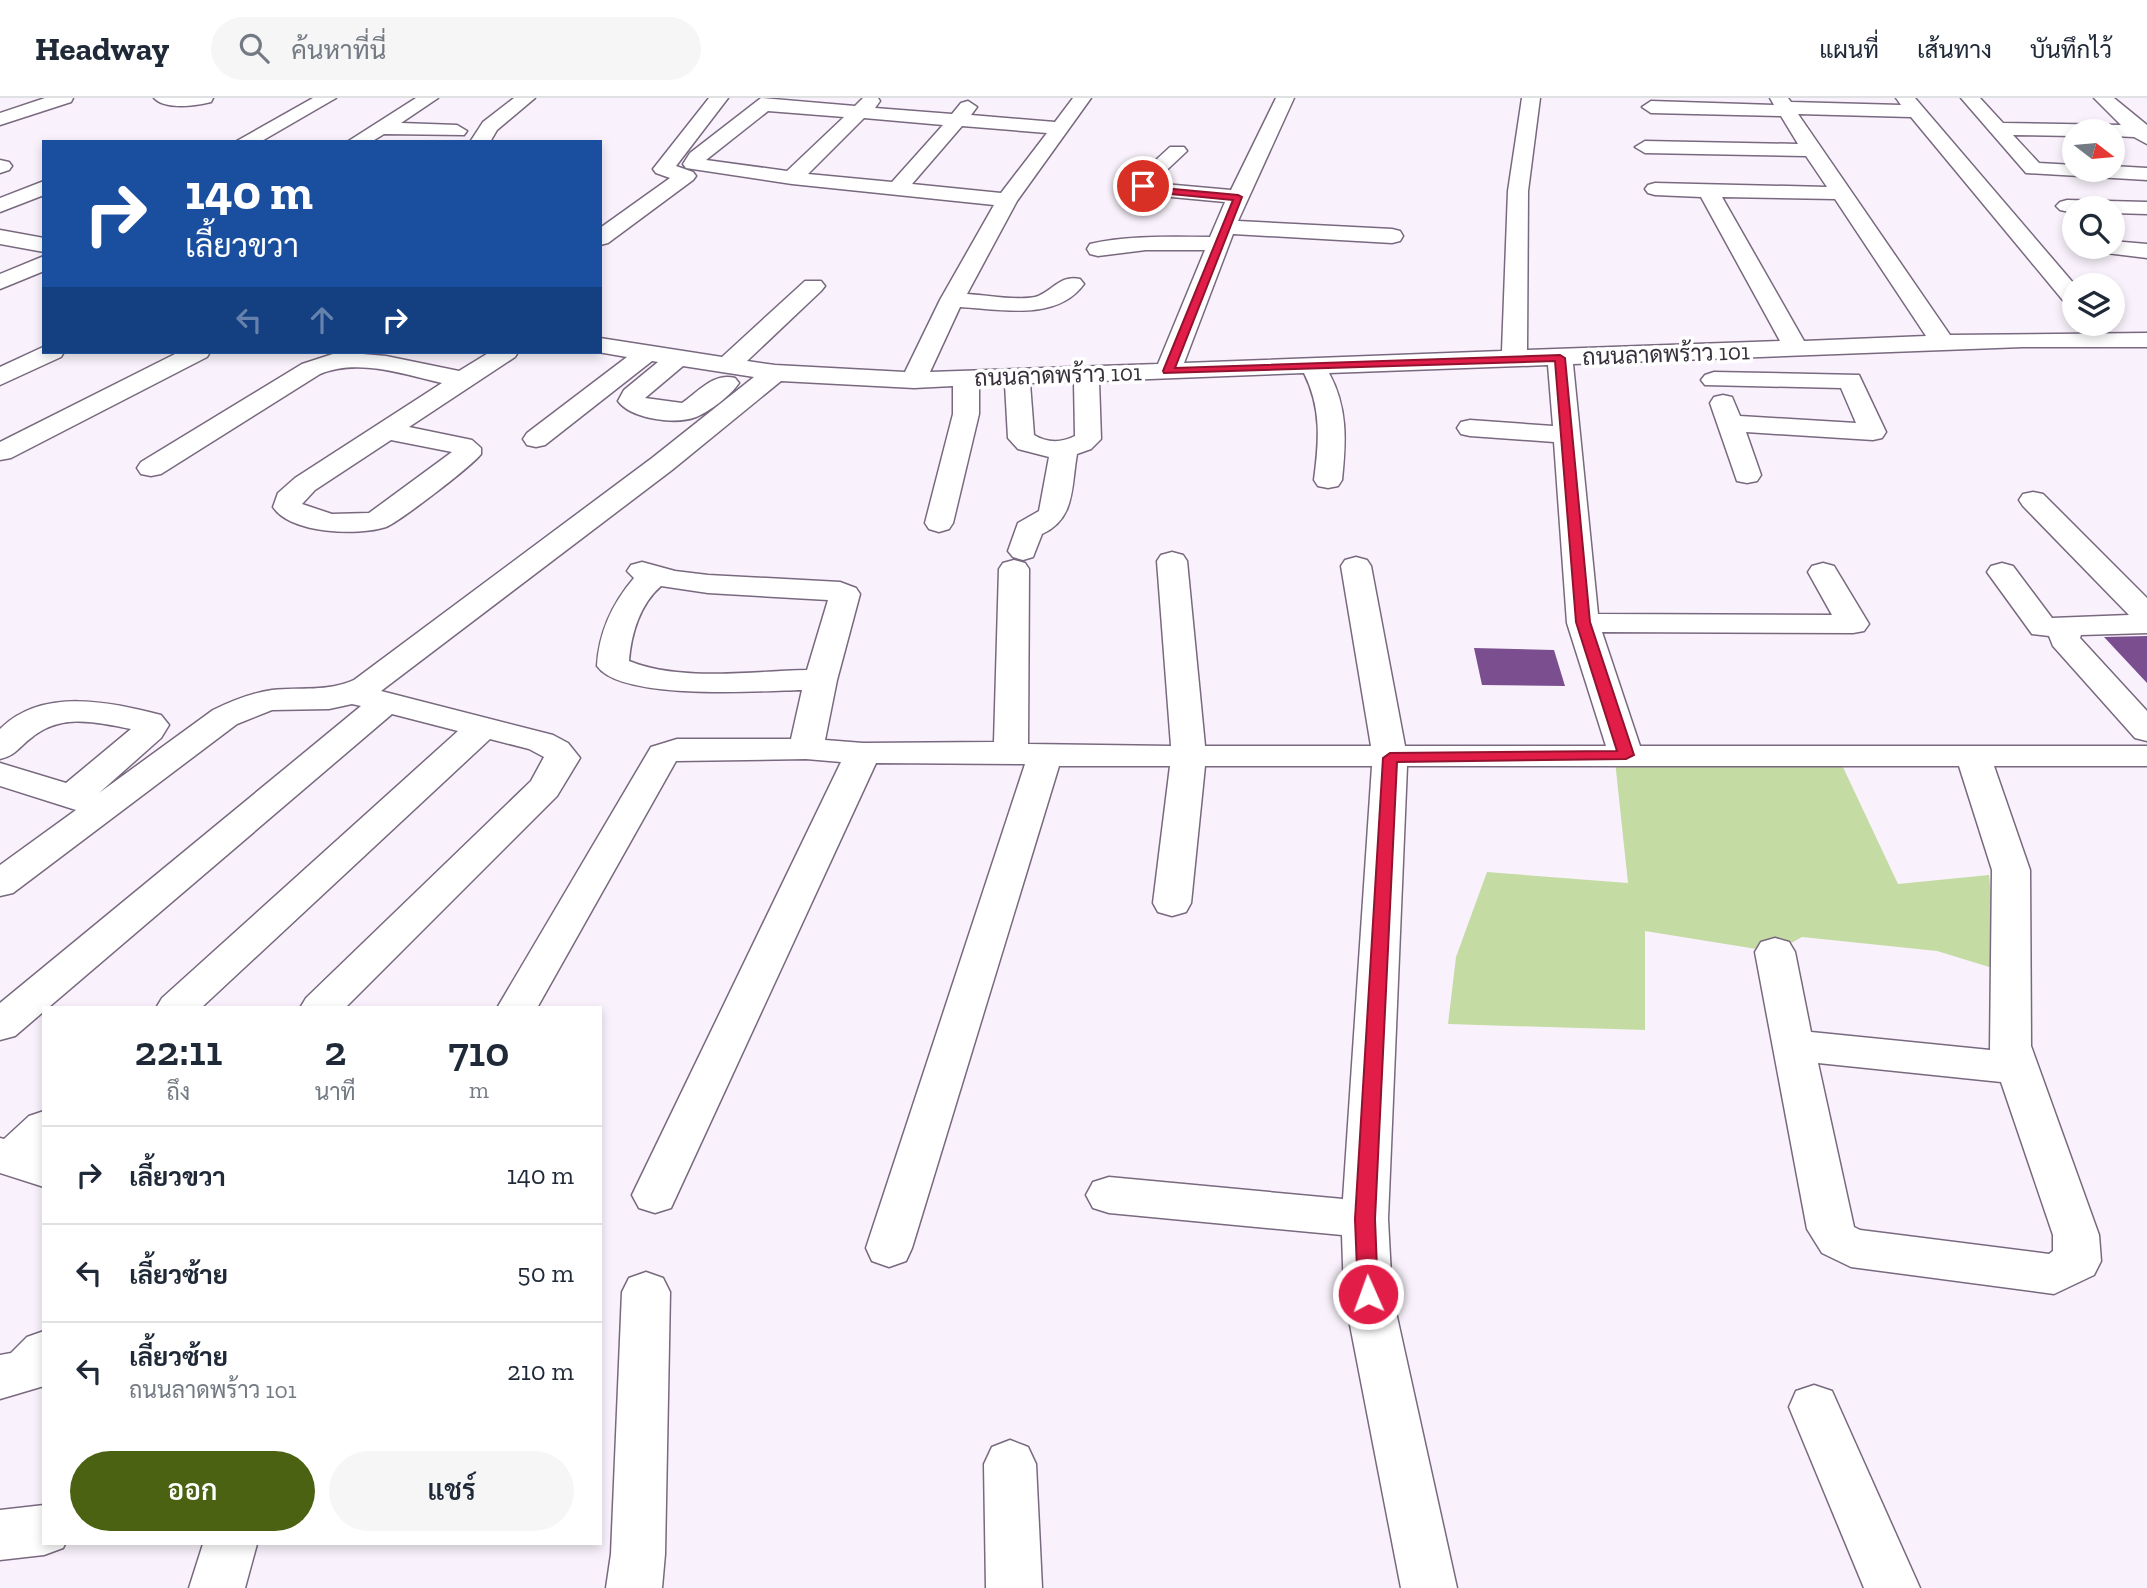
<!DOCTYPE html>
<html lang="th">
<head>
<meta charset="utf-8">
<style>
	:root { --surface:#fff; --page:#f6f6f7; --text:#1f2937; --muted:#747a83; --line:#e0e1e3; --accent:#4a6211 }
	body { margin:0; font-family:"Zilla Slab",Sarabun,serif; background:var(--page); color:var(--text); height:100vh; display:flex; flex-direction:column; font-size:26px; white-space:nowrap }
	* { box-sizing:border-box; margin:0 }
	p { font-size:23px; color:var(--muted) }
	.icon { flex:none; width:38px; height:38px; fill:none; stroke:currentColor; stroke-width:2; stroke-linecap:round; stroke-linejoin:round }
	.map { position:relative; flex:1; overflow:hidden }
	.drawer { position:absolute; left:42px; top:908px; width:560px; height:539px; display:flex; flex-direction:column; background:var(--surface); border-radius:0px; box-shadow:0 4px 10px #0003 }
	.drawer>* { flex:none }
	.guide { position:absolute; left:42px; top:42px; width:560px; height:214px; border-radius:0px; box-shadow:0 4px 10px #0003; background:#1a4fa0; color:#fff; overflow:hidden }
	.needle { width:46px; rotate:106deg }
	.buttons { position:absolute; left:2062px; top:21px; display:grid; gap:14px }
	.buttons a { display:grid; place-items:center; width:63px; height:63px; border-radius:50%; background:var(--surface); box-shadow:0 4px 10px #0003; font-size:35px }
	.pin { position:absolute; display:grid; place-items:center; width:60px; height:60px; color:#fff; margin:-30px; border:4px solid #fff; border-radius:50%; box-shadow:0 2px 7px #0007 }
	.me { position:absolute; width:77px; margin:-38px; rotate:358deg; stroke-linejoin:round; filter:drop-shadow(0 0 5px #0008) }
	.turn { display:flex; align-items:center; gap:24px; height:147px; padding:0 28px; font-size:32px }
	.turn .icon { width:91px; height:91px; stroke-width:2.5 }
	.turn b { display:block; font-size:49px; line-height:60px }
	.lanes { display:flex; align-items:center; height:66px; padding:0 28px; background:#0003; justify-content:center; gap:35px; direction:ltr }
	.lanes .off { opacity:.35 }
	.eta { display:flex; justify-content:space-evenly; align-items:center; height:119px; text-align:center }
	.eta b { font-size:42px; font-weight:600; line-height:49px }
	.cta { display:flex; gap:14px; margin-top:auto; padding:14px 28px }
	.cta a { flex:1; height:80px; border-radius:42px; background:var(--accent); color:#fff; font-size:28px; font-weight:600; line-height:80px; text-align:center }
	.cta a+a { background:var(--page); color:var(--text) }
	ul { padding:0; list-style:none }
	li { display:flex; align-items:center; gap:21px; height:98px; padding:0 28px; border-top:2px solid var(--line) }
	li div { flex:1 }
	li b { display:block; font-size:26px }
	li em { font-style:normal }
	header { display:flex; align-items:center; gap:42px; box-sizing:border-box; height:98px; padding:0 35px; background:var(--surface); border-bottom:2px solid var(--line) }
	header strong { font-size:33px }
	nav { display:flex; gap:38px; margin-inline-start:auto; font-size:24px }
	.search { width:490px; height:63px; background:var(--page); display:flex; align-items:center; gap:18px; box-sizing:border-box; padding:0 24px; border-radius:38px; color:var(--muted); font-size:26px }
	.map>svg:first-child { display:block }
	.green { fill:#c5dba4 }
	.building { fill:#7b4e8f }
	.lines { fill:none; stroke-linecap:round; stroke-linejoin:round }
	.minor-casing { stroke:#78697f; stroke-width:3 }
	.minor { fill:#fff; fill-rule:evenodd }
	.route { fill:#e11d48; stroke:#92132f; stroke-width:2 }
	.labels { text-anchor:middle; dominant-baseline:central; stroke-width:7; stroke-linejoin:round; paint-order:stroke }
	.far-street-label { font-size:23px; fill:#38313b; stroke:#fff }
</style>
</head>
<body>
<header>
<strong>Headway</strong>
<div class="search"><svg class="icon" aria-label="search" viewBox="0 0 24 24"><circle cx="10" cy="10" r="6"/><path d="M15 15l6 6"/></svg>ค้นหาที่นี่</div>
<nav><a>แผนที่</a><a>เส้นทาง</a><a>บันทึกไว้</a></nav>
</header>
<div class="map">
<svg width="2147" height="1490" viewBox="0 0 2147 1490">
	<rect width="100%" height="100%" fill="#f9f2fc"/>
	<polygon class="green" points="1615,663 1841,665 1898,786 1989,777 1999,872 1937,853 1802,839 1775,854 1645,833 1645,932 1448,926 1456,859 1487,774 1628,785"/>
	<g class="building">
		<polygon points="2147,538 2147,585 2104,539"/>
		<polygon points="1474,550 1554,552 1565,588 1482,587"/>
	</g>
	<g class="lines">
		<g class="minor-casing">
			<g id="minor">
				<polygon points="45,0 73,0 71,4 0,27 0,15"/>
				<path d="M154,0h59l-2,4c-16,4 -46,8 -57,-4z"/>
				<polygon points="313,0 336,0 260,44 235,44"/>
				<polygon points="416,0 438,0 401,25 457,27 467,33 464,37 384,36 371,44 347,44"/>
				<polygon points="514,0 535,0 497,32 490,44 470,44 483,24"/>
				<polygon points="709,0 728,0 676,68 693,74 696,78 693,82 608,145 600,147 600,130 670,80 656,75 653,71"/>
				<path d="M761,0l94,8 8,-8h15l2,3 -5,7 77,6 9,-11 7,-2 9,6 -6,8 84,7 18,-24h18l-74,103 -50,93c18,1 51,7 68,3 17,-5 25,-23 45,-18l4,5c-27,38 -85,25 -124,23l-30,65 228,-8 47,-114h-59l-48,6 -8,-2 -3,-5 3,-5c39,-9 80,-7 120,-7l15,-35 -75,-7 -14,-5 -3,-9 37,-34h14l3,4 -34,32 78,7 45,-92h18l-56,123 154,8 8,2 3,5 -3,5 -8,2 -159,-9 -49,129 318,-12 6,-160 14,-93h18l-12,93 -1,159 253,-9 -79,-144 -46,-2 -7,-2 -3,-4 3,-4 7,-2 172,4 -21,-31 -161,-3 -10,-6 10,-6 153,3 -17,-28 -130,-3 -9,-6 9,-6 123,4 -4,-7h18l3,4 110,3 -5,-7h19l160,187 -1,21 -8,-2 -155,-187 -113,-3 152,221 197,-2v14h-124l-450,17 25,250 234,1 -24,-43 4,-6 11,-3 11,3 35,58 -5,7 -11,2 -251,-1 38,114h507v20h-153l36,104 1,176 68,189 2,26 -7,14 -40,19 -203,-27 -29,-14 -15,-24 -52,-277 6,-10 14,-4 14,4 6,10 16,80 179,18 2,-180 -33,-104h-552l-19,453 4,75 65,294h-56l-57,-294 -2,-59 -233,-22 -16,-5 -7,-13 7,-13 16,-5 234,22 29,-433h-167l-14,137 -5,9 -14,4 -14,-4 -5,-9 17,-137h-111l-147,482 -6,13 -17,6 -17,-6 -6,-13 159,-484 -149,-1 -205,445 -16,5 -16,-5 -7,-13 209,-433 -35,-3 -130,2 -139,247h-40l154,-261 26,-8h114l11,-49c-41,1 -181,11 -205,-24 2,-34 15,-62 37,-88l-7,-7 4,-6 11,-3 33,9 33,4 132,7 16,6 4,6 -23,86 -12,60 38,3 131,-1 5,-173 4,-6 11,-3 11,3 4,6 -1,175 143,2 -14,-185 4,-6 11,-3 11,3 4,6 18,185h166l-30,-180 4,-6 11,-3 11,3 4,6 34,180h201l-39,-123 -13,-181 -84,-6 -9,-2 -4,-6 4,-6 9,-2 83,6 -5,-61 -219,8c19,35 17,68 13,107l-4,6 -10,2 -10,-2 -4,-6c5,-38 8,-71 -10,-107l-205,8 2,58 -10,10 -14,5c-6,33 -1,64 -35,80l-9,23 -10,3 -10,-3 -5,-6 10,-28 21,-12 10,-54 -31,-8 -10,-11 -3,-54 -26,1v29l-26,109 -4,6 -10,3 -10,-3 -4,-6 28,-109v-28l-39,2 -133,-7 -109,89 -291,221 172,44 15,8 12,15 -23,38 -212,212h-45l6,-10 225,-217 13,-24 -15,-8 -39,-10 -289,269h-45l6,-10 296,-267 -66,-17 -377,322 -15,4v-37l361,-297 -9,-2 -23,5 -57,1 -35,14 -224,169 -13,3v-31l76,-55 -76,-24v-23l66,20 65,-54c-36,-7 -70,-16 -100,9 -12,9 -16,18 -31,21v-30c43,-42 109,-27 161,-14l8,10 -8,13 -62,55 114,-83c19,-9 38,-17 59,-20 29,-3 55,2 82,-10l298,-222 102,-81 -71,-11 -38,32 37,5c16,-11 32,-31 53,-25l4,5c-8,12 -30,29 -43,34 -20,8 -65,2 -78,-16l6,-11 34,-28 -6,-1 -107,84 -9,2 -9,-2 -4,-6 4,-6 100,-76 -29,-5h2v-14l122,19 83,-76h16l4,5 -4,5 -74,70 28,4 130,7 35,-72 54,-95 -202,-21 -106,-16 -3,-4 7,-11zM768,13l76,6 -57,54 -81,-11zM864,20l79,7 -51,57 -84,-8zM962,28l85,7 -46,60 -89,-9zM1722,99l113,2 91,137 -122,5zM1074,284l1,54c-14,7 -28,7 -41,-1l-4,-52zM661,488l47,7 120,7 -21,70c-54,1 -127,12 -178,-9 2,-27 11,-57 32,-75zM1818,965l183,19 52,153v16l-4,3 -189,-24 -6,-3z"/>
				<polygon points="1961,0 1980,0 2003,25 2121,27 2094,0 2114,0 2147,27 2147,46 2134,39 2112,38 2112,33 2074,33 2074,38 2013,37 2039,65 2074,67 2074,72 2112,72 2112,68 2147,70 2147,82 2026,75"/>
				<polygon points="0,62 9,64 12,68 9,72 0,75"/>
				<polygon points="44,83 44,97 0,114 0,100"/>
				<polygon points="2067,102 2147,104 2147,116 2112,115 2112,110 2074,110 2074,115 2060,112 2056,108 2060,104"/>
				<polygon points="0,132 44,140 44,154 0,146"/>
				<polygon points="2112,143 2147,146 2147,160 2098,154 2095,149 2112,149"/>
				<polygon points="44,158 44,173 0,191 0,176"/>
				<polygon points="43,249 44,254 64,254 61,259 0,287 0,269"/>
				<polygon points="179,254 210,254 207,259 11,360 0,362 0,344"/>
				<path d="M339,254l47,4 73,15 31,-19h28l-3,5 -106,70 63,13 9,8v6c-9,12 -82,68 -95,73 -28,9 -95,7 -113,-20l5,-14 17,-15 147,-95c-39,-9 -84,-25 -122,-9l-159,100 -10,2 -10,-2 -4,-6 4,-6 161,-98zM391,342l61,12 -83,61 -37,1 -30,-10 13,-14z"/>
				<polygon points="1714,274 1859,277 1886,334 1882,340 1873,342 1746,334 1761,377 1757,383 1747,385 1737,383 1710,305 1714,299 1723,297 1732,299 1740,318 1856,325 1841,290 1705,287 1701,282 1705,277"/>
				<polygon points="2033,394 2043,396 2147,500 2147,535 2081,537 2080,540 2147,613 2147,643 2135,640 2053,548 2049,538 2032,536 1987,474 1991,468 2002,465 2013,468 2052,520 2129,517 2023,408 2019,402 2023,396"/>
				<polygon points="44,1013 44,1089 0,1075 0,1040 4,1041 29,1018"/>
				<polygon points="646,1174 663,1180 670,1194 665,1456 662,1490 606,1490 611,1456 622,1194 629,1180"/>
				<polygon points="44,1233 44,1288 0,1301 0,1257 11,1255 27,1239"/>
				<polygon points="1814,1287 1832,1293 1920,1490 1864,1490 1789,1309 1796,1293"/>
				<polygon points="1010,1342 1028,1349 1036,1366 1042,1490 986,1490 984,1366 992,1349"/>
				<polygon points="44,1407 44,1446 65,1446 63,1450 44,1457 0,1462 0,1412"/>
				<polygon points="203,1446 257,1446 245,1490 189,1490"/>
			</g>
		</g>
		<use href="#minor" class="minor"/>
	</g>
	<polygon class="route" points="1143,85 1152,89 1238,97 1242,99 1175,270 1560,257 1565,260 1590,524 1634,657 1626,661 1397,664 1375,1121 1378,1196 1375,1202 1368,1205 1361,1202 1358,1196 1355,1121 1383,660 1390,655 1617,653 1576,524 1555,263 1164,275 1163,273 1233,102 1150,94 1140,89 1140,86"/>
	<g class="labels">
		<g class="far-street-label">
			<text transform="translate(1666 256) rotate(-2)">ถนนลาดพร้าว 101</text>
			<text transform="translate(1058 277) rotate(-2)">ถนนลาดพร้าว 101</text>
		</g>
	</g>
</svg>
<div class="buttons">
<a><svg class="needle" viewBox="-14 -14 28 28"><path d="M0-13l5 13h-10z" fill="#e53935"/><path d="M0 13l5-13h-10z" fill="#747a83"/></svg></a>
<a><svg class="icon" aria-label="search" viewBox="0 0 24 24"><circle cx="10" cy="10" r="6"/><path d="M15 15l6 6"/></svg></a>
<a><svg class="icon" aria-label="layers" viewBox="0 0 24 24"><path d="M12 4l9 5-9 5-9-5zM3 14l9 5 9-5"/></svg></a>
</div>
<div class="pin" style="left:1143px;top:88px;background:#d93025"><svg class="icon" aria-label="arrive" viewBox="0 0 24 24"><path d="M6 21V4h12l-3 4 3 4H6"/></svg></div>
<svg class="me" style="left:1368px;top:1196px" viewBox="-20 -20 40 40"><circle r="17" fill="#e11d48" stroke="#fff" stroke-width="3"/><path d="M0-11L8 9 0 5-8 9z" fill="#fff"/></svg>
<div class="guide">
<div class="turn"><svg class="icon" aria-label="right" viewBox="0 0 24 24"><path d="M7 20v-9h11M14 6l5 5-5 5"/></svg><div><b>140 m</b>เลี้ยวขวา</div></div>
<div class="lanes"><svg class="icon off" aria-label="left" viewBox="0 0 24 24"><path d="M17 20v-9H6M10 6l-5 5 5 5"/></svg><svg class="icon off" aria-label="ahead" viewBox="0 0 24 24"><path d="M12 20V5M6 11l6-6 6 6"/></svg><svg class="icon" aria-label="right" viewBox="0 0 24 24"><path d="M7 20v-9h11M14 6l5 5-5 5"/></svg></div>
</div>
<section class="drawer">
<div class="eta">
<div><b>22:11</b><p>ถึง</p></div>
<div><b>2</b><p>นาที</p></div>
<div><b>710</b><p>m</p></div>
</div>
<ul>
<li><svg class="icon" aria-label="right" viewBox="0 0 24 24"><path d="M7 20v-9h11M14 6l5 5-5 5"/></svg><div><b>เลี้ยวขวา</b></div><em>140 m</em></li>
<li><svg class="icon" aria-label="left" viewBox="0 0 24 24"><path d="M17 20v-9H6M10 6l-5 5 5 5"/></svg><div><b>เลี้ยวซ้าย</b></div><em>50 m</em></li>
<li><svg class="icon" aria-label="left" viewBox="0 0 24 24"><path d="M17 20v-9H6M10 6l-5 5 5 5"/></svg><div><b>เลี้ยวซ้าย</b><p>ถนนลาดพร้าว 101</p></div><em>210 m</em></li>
</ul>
<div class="cta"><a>ออก</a><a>แชร์</a></div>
</section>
</div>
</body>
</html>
